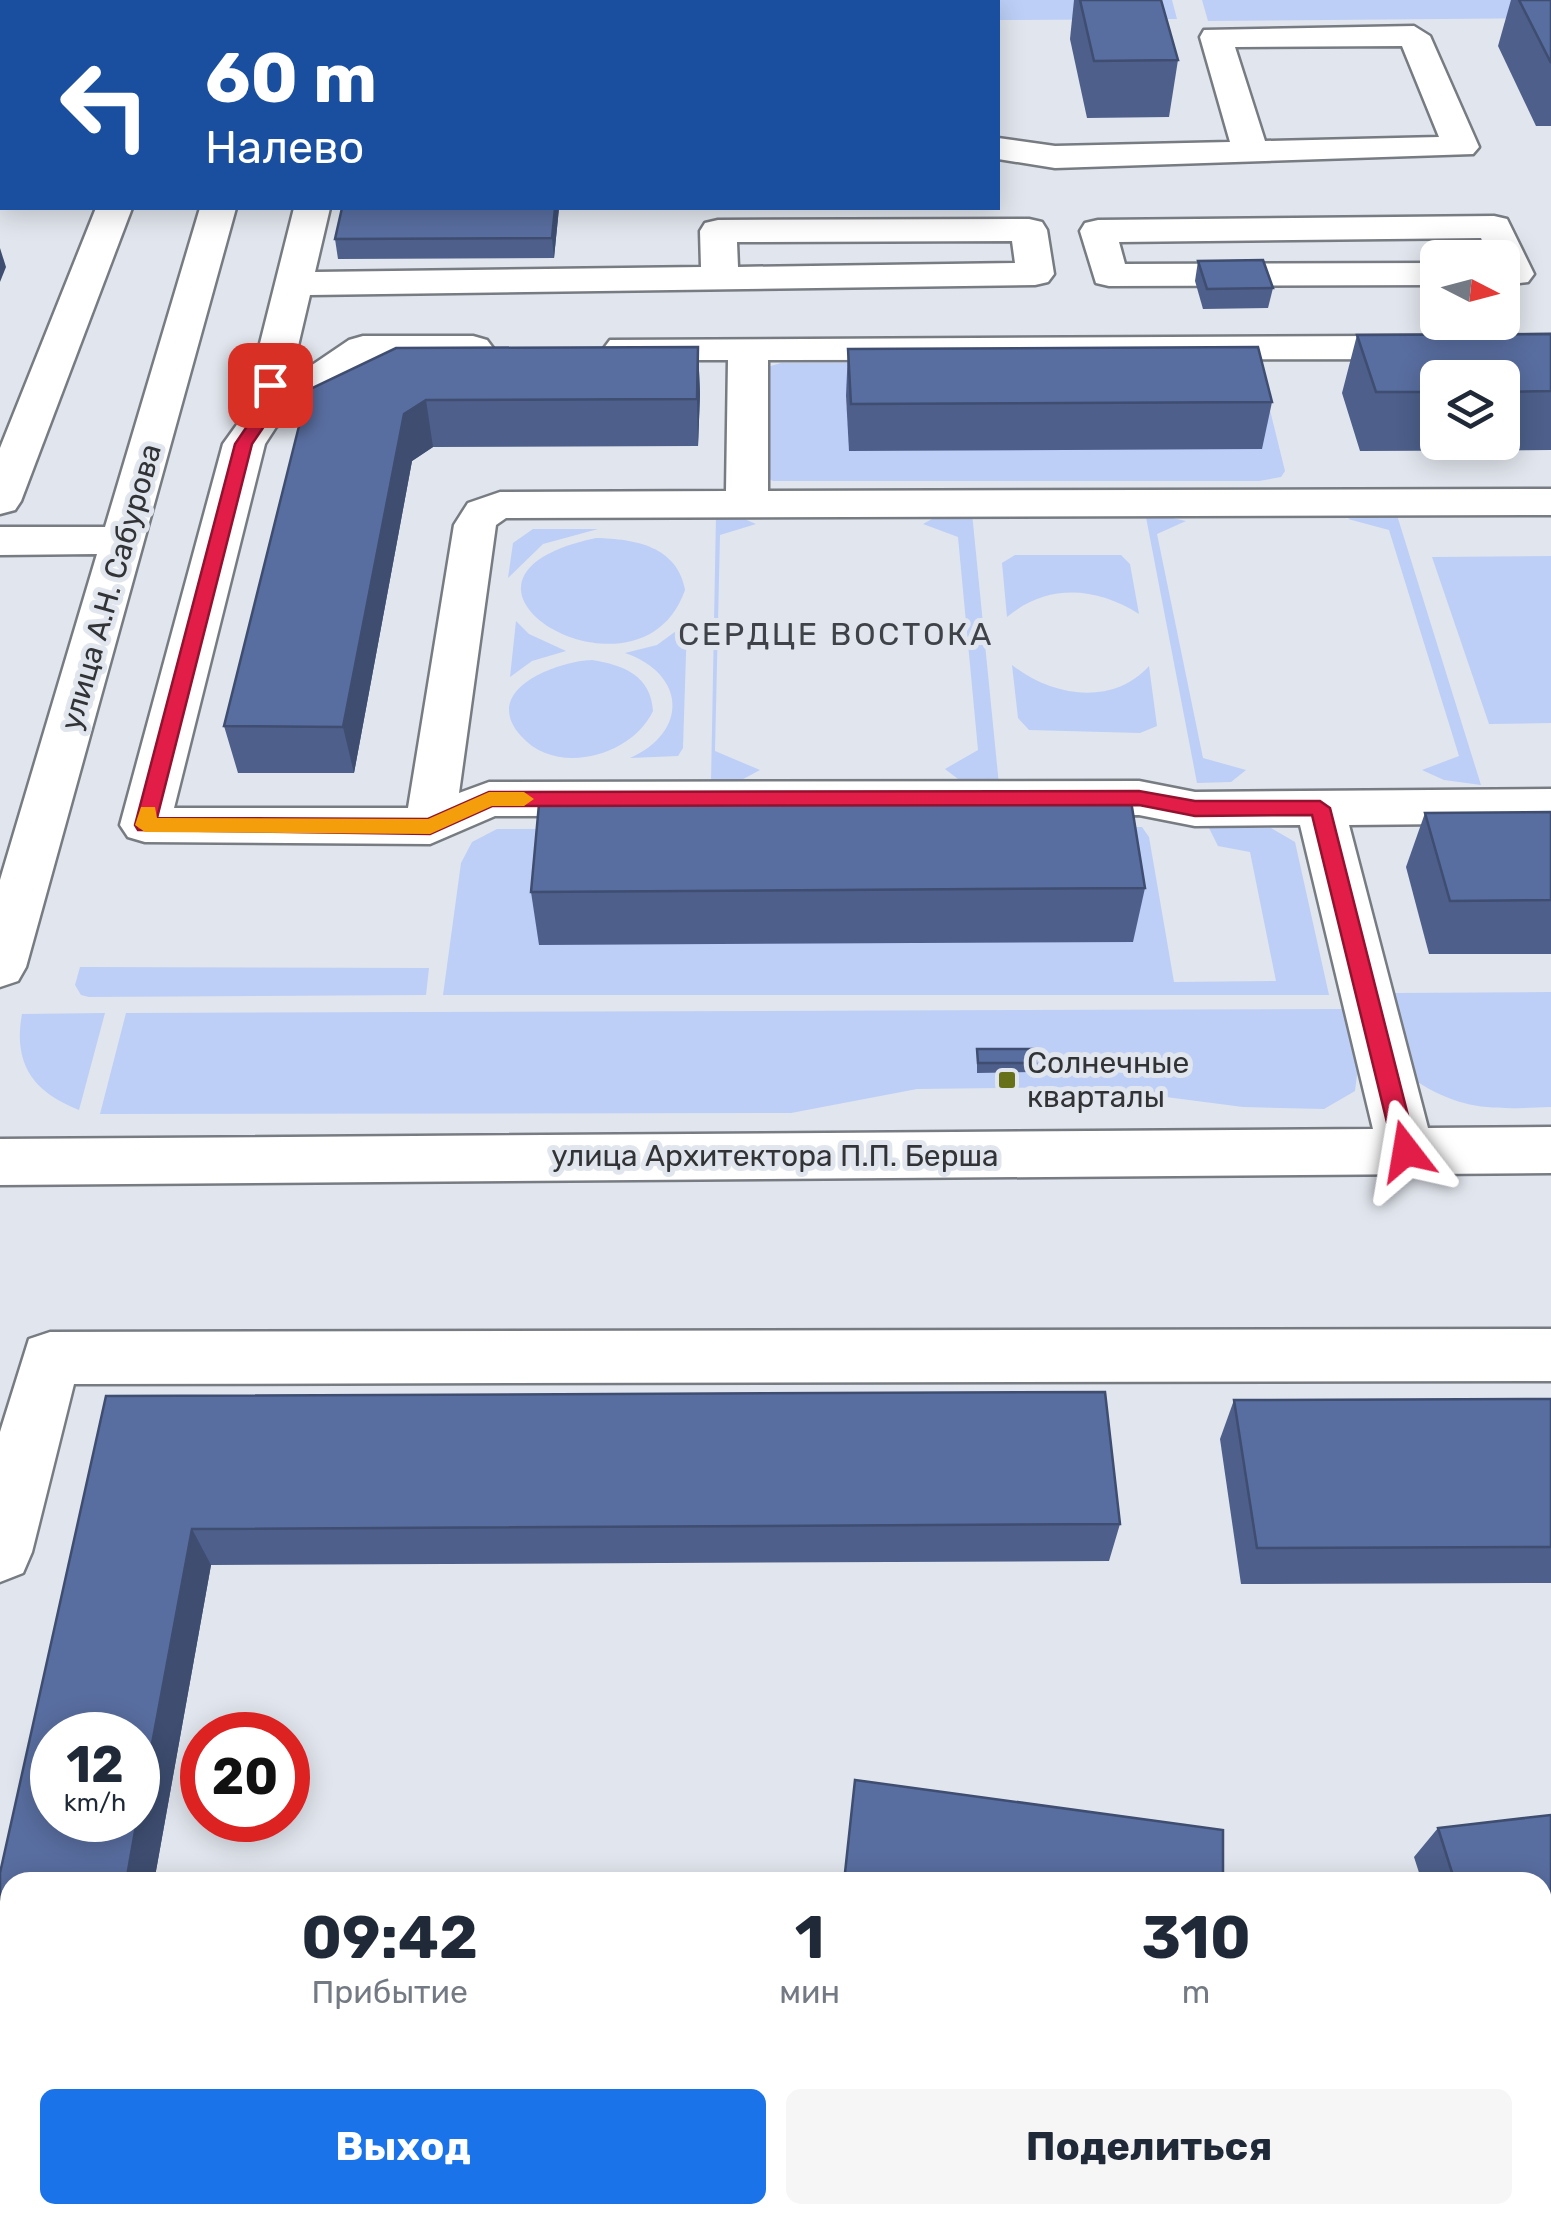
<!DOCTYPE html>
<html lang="ru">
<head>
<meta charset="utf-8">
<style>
	:root { --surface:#fff; --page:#f6f6f7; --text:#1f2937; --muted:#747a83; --accent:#1a73e8 }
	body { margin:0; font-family:Rubik,sans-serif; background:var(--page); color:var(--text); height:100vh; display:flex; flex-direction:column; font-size:38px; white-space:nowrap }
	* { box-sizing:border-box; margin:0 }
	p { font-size:32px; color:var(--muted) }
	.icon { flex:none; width:55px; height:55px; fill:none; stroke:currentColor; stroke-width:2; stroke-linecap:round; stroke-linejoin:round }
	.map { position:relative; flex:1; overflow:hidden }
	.sheet { position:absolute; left:0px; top:1872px; width:1552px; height:352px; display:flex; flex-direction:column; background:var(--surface); border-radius:30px 30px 0 0; box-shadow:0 5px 25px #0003 }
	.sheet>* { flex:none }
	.top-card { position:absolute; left:0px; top:0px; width:1000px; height:210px; box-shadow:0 5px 25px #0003; background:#1a4fa0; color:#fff; overflow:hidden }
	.needle { width:65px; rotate:96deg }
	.controls { position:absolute; left:1420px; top:240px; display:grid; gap:20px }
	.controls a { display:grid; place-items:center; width:100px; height:100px; border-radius:15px; background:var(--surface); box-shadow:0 5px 25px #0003; font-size:50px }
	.speed { position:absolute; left:30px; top:1712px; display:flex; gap:20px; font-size:50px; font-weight:700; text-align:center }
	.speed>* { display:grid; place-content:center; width:130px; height:130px; border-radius:50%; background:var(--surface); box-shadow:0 5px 25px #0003; line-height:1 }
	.speed small { font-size:25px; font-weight:400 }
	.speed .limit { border:15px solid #d22; background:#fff; color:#111 }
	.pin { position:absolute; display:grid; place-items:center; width:85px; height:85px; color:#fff; margin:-42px; border-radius:20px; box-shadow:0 5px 15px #0006 }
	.me { position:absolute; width:110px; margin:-55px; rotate:346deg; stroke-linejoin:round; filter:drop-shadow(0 0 8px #0008) }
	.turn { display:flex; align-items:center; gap:35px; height:210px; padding:0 40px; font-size:45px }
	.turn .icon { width:130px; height:130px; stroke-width:2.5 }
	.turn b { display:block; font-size:70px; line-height:85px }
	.eta { display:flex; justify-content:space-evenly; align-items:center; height:170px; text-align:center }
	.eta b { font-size:60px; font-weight:700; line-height:70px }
	.button { display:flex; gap:20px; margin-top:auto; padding:20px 40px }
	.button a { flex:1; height:115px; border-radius:15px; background:var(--accent); color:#fff; font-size:40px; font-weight:700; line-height:115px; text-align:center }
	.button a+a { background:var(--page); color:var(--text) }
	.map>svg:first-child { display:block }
	.green { fill:#bdcff7; fill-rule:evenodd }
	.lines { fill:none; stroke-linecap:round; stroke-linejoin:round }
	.minor-casing { stroke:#777b82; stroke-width:5 }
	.minor { fill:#fff; fill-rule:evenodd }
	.wall { fill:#4d5f8a; fill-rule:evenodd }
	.shaded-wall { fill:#3e4d70 }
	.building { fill:#596ea0; stroke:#3e4d70; stroke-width:2.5 }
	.route { fill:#e11d48; stroke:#92132f; stroke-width:2.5 }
	.slow { fill:#f59e0b }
	.poi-dot { fill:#67711a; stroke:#e1e5ed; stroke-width:4 }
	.labels { text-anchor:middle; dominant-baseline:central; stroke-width:10; stroke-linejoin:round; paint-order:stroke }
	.street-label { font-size:30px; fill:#313336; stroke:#e1e5ed }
	.poi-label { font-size:30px; fill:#313336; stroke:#e1e5ed; text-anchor:start }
	.neighbourhood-label { font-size:32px; letter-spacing:2.5px; fill:#3f4349; stroke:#e1e5ed }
</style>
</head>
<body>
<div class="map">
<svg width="1551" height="2223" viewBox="0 0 1551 2223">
	<rect width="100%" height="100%" fill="#e1e5ed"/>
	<g class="green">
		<polygon points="528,0 1172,0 1177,19 998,20 998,2"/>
		<polygon points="1202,0 1551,0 1551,18 1208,21"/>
		<path d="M781,363h441l40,15 23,93 -4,6 -22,4h-486l-8,-4 -1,-109zM846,396l415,52 -411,3z"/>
		<polygon points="1145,512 1186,521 1157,534 1203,758 1246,770 1231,782 1197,783"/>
		<polygon points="1396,512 1481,785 1444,780 1422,770 1459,756 1389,530 1348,519 1356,515"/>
		<polygon points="972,513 999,785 958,779 945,769 978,750 958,537 923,524 941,514"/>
		<polygon points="733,514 756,524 720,535 715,751 760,770 734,784 711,783 716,515"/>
		<polygon points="533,529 598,529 543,544 508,578 513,543"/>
		<path d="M596,538c39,1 81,8 89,52 -45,130 -283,-11 -89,-52z"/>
		<path d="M1015,555h106l9,9 9,50c-43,-27 -91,-31 -132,3l-5,-54z"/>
		<polygon points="1551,556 1551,723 1489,724 1432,557"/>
		<polygon points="516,621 529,634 566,651 532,661 510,677"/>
		<path d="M687,623l-4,125 -5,8 -48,2c59,-26 56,-84 -5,-105l32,-8z"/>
		<path d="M592,660c32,5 59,16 61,51 -21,45 -96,66 -132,25 -42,-47 38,-75 71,-76z"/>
		<path d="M1012,665c39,31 100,42 137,1l8,60 -17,7 -111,-3 -11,-12z"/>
		<polygon points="1142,827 1149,837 1174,982 1276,981 1250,852 1218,846 1209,828 1271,828 1295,842 1329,995 443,995 461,863 472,842 497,829"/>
		<polygon points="80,967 429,968 426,995 89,997 81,995 75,985"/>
		<path d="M1551,992v115c-55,2 -87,5 -135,-26l-25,-88z"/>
		<polygon points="1348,1009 1359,1059 1355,1091 1324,1109 1243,1107 1089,1087 917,1089 791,1113 100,1114 126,1013"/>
		<path d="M105,1013l-26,97c-47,-18 -66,-47 -57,-96z"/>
	</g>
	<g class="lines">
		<g class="minor-casing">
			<g id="minor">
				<rect x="265" y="0" width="32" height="2"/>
				<path d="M1414,26l16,10 49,111 -6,7 -418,14 -57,-9v-21l57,8 175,-4 -30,-105 4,-7zM1402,46l37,91 -174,4 -30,-94z"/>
				<rect x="0" y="82" width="2" height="20"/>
				<rect x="0" y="127" width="2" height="20"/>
				<rect x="0" y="184" width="2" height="22"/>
				<polygon points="96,208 132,208 21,501 15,510 0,514 0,448"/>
				<polygon points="200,208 236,208 26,967 18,981 0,987 0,880 97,554 0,555 0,527 105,527"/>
				<path d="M294,208h36l-15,64 386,-5 -1,-36 5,-8 13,-3 311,-1 13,3 5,8 7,44 -6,8 -13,3 -725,10 -20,85 59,-40 14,-4h110l14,4 6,8 -6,8 -14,4h-101l-96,67 -11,17 -91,364h234l46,-283 14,-22 32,-11 226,-1 2,-131h-104l-14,-4 -6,-8 6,-8 941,-5v24l-783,1v131l783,-2v26l-1045,3 -10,7 -37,268 30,-11 650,-1 56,11 356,-3v34l-202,2 79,303 123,-1v46l-1551,12v-46l1373,-10 -73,-304 -105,1 -56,-11 -644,1 -65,28 -285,-2 -17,-5 -8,-12 103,-381 18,-25zM1012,241l3,22 -277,4 -1,-25z"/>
				<polygon points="1494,216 1507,219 1534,274 1528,282 1502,285 1502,258 1489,258 1481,238 1119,242 1125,264 1438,263 1438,285 1109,286 1096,283 1080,231 1085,223 1098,220"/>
				<polygon points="1551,1329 1551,1381 74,1384 32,1552 23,1573 0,1582 0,1432 29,1339 50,1332"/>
			</g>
		</g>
		<use href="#minor" class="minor"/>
	</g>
	<g class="wall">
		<rect x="416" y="0" width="77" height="2"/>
		<polygon points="1074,0 1161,0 1178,60 1169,117 1087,118 1070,39"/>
		<polygon points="1511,0 1551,0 1551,126 1536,126 1498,46"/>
		<polygon points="342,208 559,208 554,258 338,259 335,239"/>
		<polygon points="1198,261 1273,288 1268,308 1203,309 1195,281"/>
		<path d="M1551,334v116l-191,1 -18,-58 15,-58zM1438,378h64v64h-64z"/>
		<polygon points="698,347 700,394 698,446 433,447 412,461 354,773 238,773 224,726 396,348"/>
		<polygon points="848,349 1272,402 1262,449 849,451 846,396"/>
		<polygon points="1551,812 1551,954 1429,954 1406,867 1425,813"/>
		<polygon points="1145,888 1133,942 539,945 531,892"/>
		<polygon points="977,1049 1036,1063 1034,1072 977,1073"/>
		<polygon points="106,1396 1120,1524 1109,1561 211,1565 154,1882 10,1882 10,2194 0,2194 0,1873"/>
		<polygon points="1551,1399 1551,1583 1241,1584 1220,1439 1234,1400"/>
		<polygon points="1551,1815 1551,2124 1542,2125 1542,1882 1422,1882 1414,1857 1438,1828"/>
	</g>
	<g class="shaded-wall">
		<polygon points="555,208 559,208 554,258 552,238"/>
		<polygon points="0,248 6,267 0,282"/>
		<polygon points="698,347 700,394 698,446 697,399"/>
		<polygon points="426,400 433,447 412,461 354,773 343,727 404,414"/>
		<polygon points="192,1529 211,1565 154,1882 126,1882"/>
	</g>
	<g class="building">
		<polygon points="30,0 107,0 106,2 28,2"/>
		<polygon points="631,0 708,0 708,2 630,2"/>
		<polygon points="1080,0 1161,0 1178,60 1094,61"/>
		<polygon points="1519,0 1551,0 1551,63"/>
		<polygon points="342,208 555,208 552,238 335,239"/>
		<polygon points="1263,260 1273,288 1207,289 1198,261"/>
		<polygon points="1551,334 1551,391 1502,392 1502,378 1438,378 1438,392 1376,392 1357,335"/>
		<polygon points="698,347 697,399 426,400 404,414 343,727 224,726 308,390 396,348"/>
		<polygon points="1258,347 1272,402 851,404 848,349"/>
		<polygon points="1131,801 1145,888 531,892 539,804"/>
		<polygon points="1551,812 1551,900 1450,901 1425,813"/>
		<polygon points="977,1049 1034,1049 1036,1063 978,1063"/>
		<polygon points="1105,1392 1120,1524 192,1529 138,1819 138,1735 52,1735 52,1820 137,1820 126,1882 10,1882 10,2176 0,2176 0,1873 106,1396"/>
		<polygon points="1551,1399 1551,1547 1257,1548 1234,1400"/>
		<polygon points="855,1780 1223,1830 1223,1882 844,1882"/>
		<polygon points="1551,1815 1551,2108 1542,2109 1542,1882 1455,1882 1438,1828"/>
	</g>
	<polygon class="route" points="270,380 278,385 269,419 252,444 157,818 428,819 489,792 1139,791 1195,801 1320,801 1330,808 1417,1151 1414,1158 1406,1161 1394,1151 1312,815 1195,816 1139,805 492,806 430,834 138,830 135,825 235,444 252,419 261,385"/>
	<polygon class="slow" points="489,792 524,792 534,799 524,806 492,806 430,834 145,832 135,825 141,807 155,807 157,818 428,819"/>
	<rect class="poi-dot" x="997" y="1070" width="20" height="20" rx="5"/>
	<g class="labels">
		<g class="street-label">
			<text transform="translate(111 587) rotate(-74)">улица А.Н. Сабурова</text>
			<text x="775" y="1156">улица Архитектора П.П. Берша</text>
		</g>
		<g class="poi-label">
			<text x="1027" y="1063">Солнечные<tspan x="1027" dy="34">кварталы</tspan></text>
		</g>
		<g class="neighbourhood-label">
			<text x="836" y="634">СЕРДЦЕ ВОСТОКА</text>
		</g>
	</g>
</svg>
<div class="controls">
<a><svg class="needle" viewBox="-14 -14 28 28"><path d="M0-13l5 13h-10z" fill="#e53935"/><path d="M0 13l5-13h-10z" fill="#747a83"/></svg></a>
<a><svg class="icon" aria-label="layers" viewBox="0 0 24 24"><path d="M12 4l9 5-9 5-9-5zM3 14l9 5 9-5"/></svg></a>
</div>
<div class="speed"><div>12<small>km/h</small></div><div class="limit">20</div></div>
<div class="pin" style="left:270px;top:385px;background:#d93025"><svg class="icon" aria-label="arrive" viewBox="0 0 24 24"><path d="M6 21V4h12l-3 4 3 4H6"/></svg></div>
<svg class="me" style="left:1406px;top:1151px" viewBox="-20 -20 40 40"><path d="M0-17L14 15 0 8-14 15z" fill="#e11d48" stroke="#fff" stroke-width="4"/></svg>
<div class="top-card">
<div class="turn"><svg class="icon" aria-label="left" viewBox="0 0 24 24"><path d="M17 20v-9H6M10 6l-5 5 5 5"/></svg><div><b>60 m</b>Налево</div></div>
</div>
<section class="sheet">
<div class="eta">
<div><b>09:42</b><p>Прибытие</p></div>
<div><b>1</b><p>мин</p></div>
<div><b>310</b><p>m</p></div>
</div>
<div class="button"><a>Выход</a><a>Поделиться</a></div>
</section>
</div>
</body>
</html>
